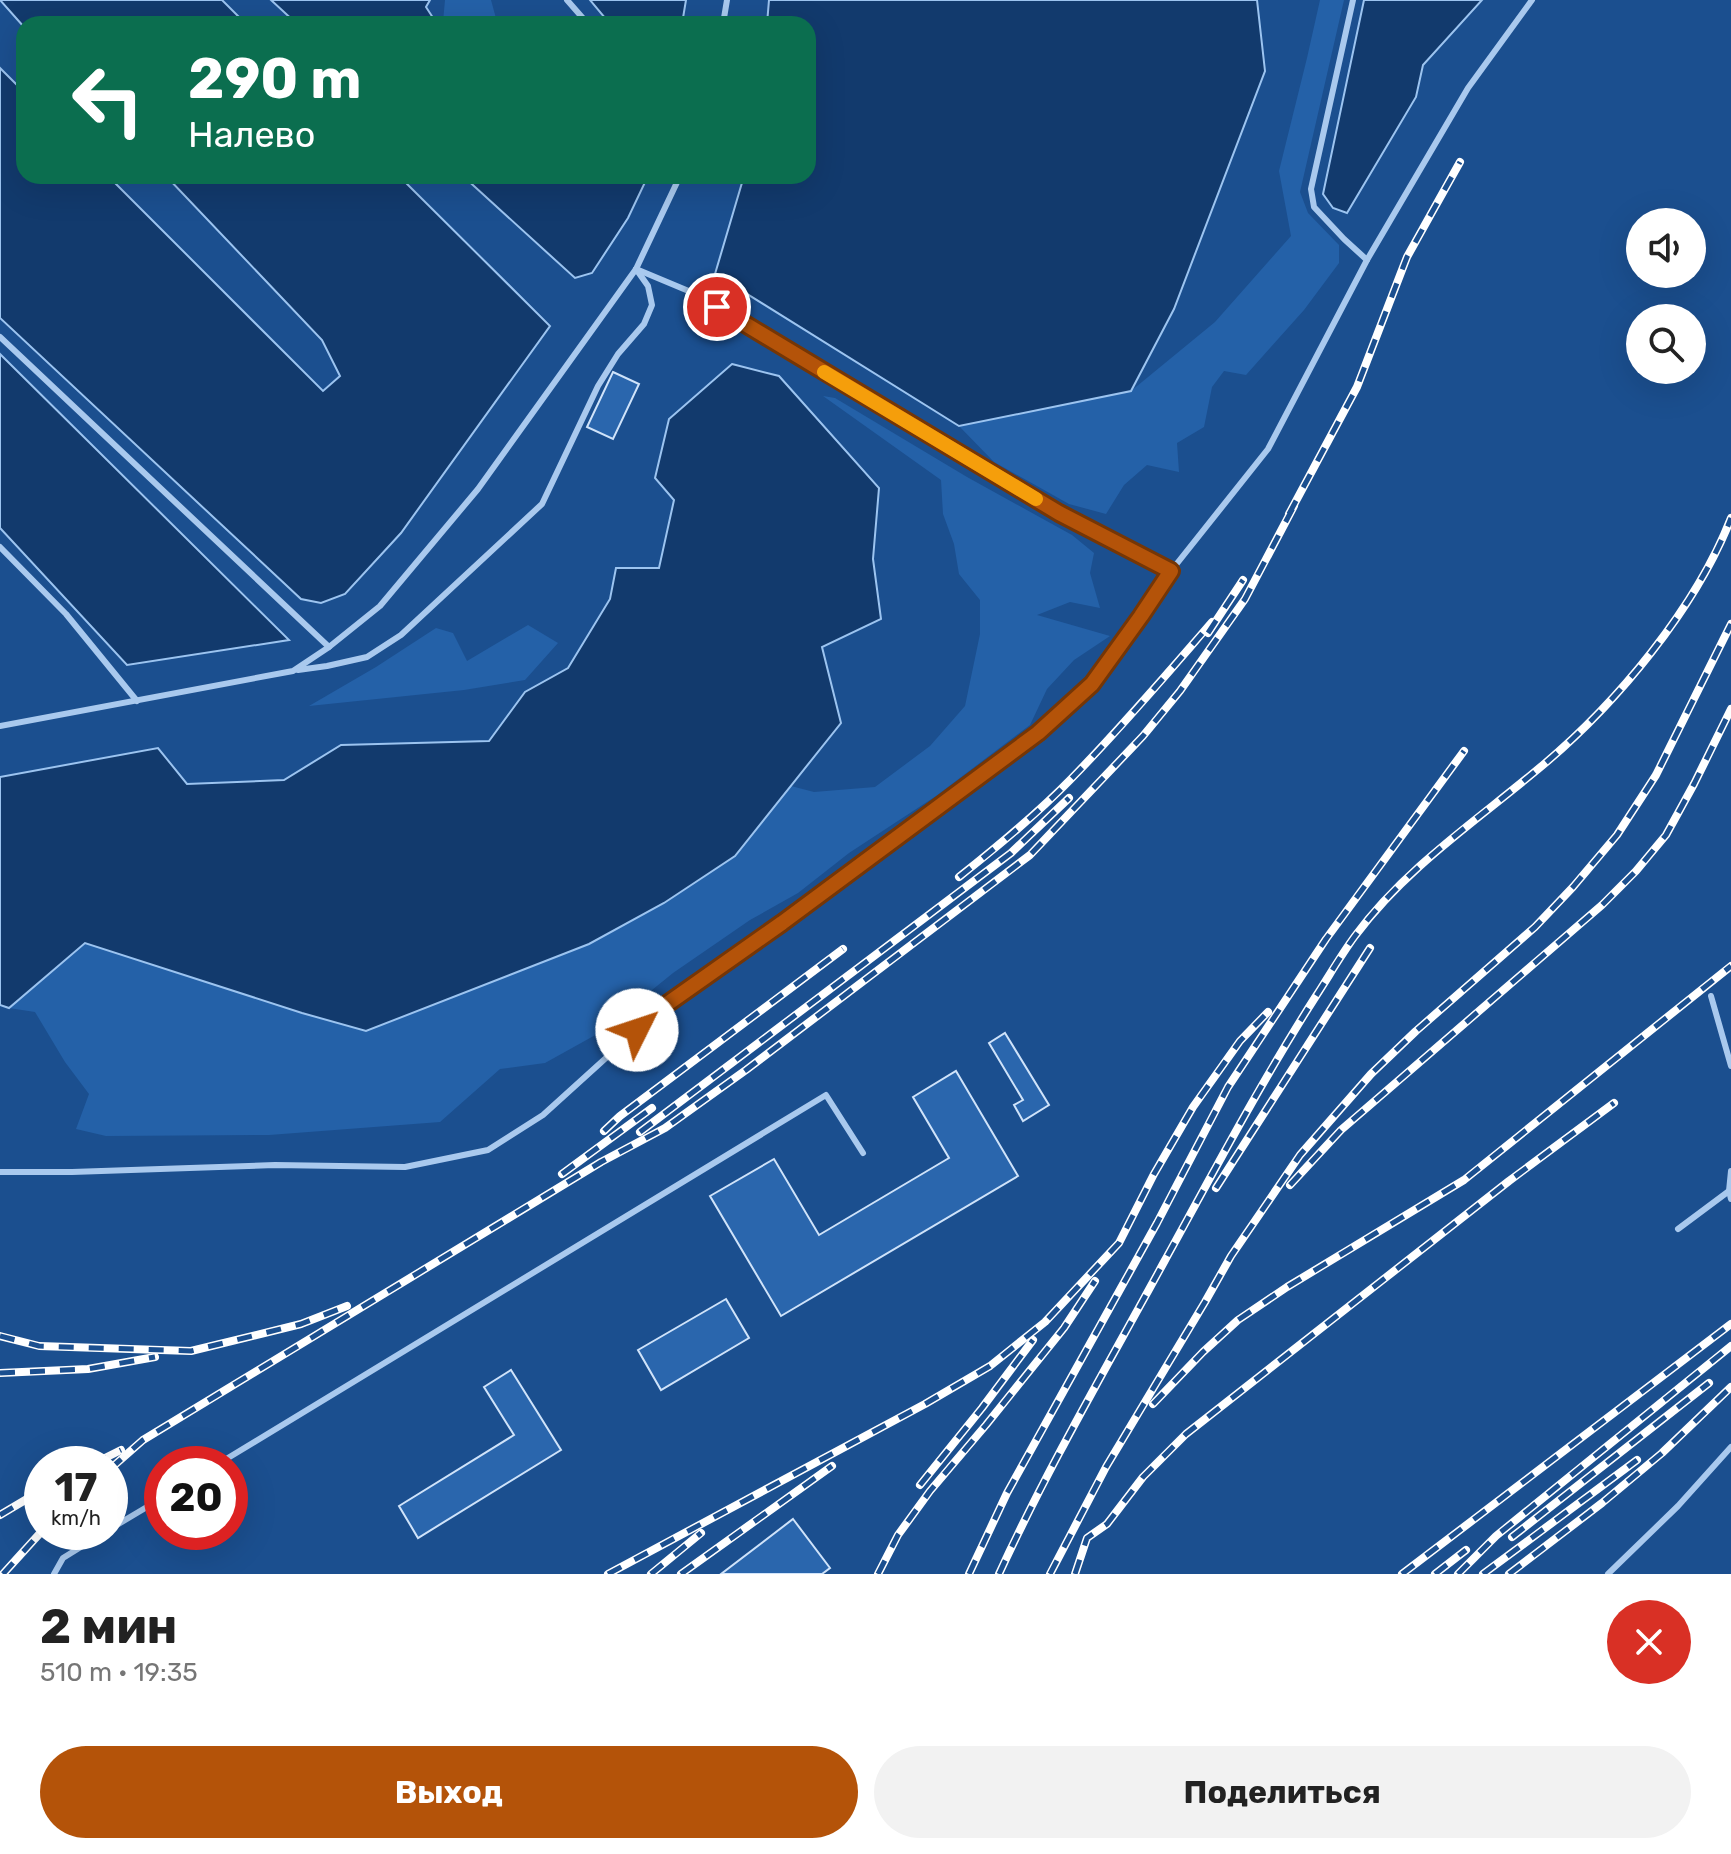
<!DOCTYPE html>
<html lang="ru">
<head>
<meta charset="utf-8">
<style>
	:root { --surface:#fff; --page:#f2f2f2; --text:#222; --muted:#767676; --accent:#b45309 }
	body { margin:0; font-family:Rubik,sans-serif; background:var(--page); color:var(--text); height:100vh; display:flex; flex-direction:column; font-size:30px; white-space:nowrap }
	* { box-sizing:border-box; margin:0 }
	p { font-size:26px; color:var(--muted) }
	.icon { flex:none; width:44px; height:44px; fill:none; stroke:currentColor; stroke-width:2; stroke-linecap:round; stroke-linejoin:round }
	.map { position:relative; height:1574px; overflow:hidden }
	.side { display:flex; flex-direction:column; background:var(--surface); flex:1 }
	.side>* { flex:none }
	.guide { position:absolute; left:16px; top:16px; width:800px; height:168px; border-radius:24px; box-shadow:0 8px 32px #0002; background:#0b6e4f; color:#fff; overflow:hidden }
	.controls { position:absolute; left:1626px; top:208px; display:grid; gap:16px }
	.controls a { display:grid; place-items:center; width:80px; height:80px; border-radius:50%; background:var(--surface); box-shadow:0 8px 32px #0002; font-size:40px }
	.speed { position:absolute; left:24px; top:1446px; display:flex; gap:16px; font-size:40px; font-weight:700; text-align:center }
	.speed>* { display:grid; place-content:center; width:104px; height:104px; border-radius:50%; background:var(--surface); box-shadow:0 8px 32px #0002; line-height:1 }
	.speed small { font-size:20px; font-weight:400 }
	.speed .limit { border:12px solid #d22; background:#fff; color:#111 }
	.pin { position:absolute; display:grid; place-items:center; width:68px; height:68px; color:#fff; margin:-34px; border:4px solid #fff; border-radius:50%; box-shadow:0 2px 8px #0007 }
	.me { position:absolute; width:88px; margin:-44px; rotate:49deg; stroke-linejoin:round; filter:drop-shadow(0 0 6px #0008) }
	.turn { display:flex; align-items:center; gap:28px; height:168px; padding:0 40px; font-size:36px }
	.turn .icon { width:104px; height:104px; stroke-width:2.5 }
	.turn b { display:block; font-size:56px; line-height:68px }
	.round { display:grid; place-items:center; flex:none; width:84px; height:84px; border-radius:42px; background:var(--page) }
	.overview { display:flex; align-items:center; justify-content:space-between; height:136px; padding:0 40px }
	h1 { font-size:48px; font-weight:700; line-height:60px }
	.primary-button { display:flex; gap:16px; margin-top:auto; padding:16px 40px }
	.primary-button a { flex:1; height:92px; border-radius:48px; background:var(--accent); color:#fff; font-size:32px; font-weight:700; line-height:92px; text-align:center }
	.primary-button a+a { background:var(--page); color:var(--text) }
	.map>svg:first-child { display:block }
	.green { fill:#2461a8 }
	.water { fill:#123a6d; stroke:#9cc4f0; stroke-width:2 }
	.building { fill:#2a66ad; stroke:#cfe3fa; stroke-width:2 }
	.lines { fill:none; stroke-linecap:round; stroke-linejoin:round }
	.lane { stroke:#a9c9ee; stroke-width:6 }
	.rail-casing { stroke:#fff; stroke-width:8 }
	.rail { stroke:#1b4f8f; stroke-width:5; stroke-dasharray:15; stroke-linecap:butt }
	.route-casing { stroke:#753606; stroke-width:20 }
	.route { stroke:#b45309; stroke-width:14 }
	.slow { stroke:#f59e0b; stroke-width:14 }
</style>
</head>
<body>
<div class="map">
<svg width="1731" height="1574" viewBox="0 0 1731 1574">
	<rect width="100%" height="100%" fill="#1b4f8f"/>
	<g class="green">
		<polygon points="445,0 491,0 497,22 492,24 443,22"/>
		<polygon points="1320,0 1344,0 1300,192 1308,213 1339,245 1339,263 1304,310 1246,375 1224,371 1212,387 1204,427 1177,443 1179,472 1147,465 1124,485 1106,514 1069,504 994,462 959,426 1131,391 1215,322 1291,236 1279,171 1307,58"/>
		<polygon points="823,396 835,398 967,477 1072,535 1094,553 1090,573 1100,608 1070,602 1037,615 1110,636 1074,660 1047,689 1030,725 936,796 849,853 798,893 750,920 673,973 599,1033 545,1063 500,1069 440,1122 269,1135 106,1136 76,1129 89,1094 65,1062 35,1012 9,1008 85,943 302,1013 366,1031 589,944 664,903 735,856 791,786 814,792 875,787 930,746 965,706 980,634 980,600 959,574 954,544 943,514 941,480"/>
		<polygon points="528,625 558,643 525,680 464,690 309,706 376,667 436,628 453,633 467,661"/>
	</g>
	<g class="water">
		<polygon points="0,0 222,0 246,24 24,24 24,27"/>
		<polygon points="271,0 430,0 426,7 437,24 297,24"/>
		<polygon points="590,0 686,0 682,24 610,24"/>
		<polygon points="769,0 1257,0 1265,71 1174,309 1131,391 959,426 715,274 744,176 808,176 808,24 767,24"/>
		<polygon points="1364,0 1482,0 1423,65 1416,97 1347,213 1333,208 1323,194"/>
		<polygon points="0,68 24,92 24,176 108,176 323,391 340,376 322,340 166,176 399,176 550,326 401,533 345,594 321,603 301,599 0,318"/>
		<polygon points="463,176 648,176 628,218 592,273 575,278"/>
		<polygon points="0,354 2,356 289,640 127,665 0,528"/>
		<polygon points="732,364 779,376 879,488 873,559 881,619 822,647 841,723 735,856 664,903 589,944 366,1031 302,1013 85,943 9,1008 0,1005 0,777 158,748 187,784 284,780 341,745 489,741 525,692 568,668 610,599 616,568 659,568 674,500 655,478 669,419"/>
	</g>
	<g class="building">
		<polygon points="613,372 639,384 613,439 587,427"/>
		<polygon points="1005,1033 1049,1105 1023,1121 1014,1105 1023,1100 989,1043"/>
		<polygon points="956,1071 1018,1176 781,1316 710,1196 774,1159 819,1235 949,1158 913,1097"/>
		<polygon points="726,1299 749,1338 661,1390 638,1350"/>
		<polygon points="511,1370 561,1450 418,1538 399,1506 514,1435 484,1387"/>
		<polygon points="793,1519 830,1568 822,1574 721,1574"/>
	</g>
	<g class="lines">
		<g class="lane">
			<polyline points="567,0 588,24"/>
			<polyline points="1353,0 1311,189 1314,207 1344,239 1367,260"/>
			<polyline points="723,24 727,0"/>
			<polyline points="636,269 691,292 1059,513 1171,571"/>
			<polyline points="0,337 329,647"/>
			<polyline points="0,547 66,614 137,701"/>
			<polyline points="298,670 327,666 367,657 401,635 542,504 598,386 618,354 644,324 652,305 648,286 636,269"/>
			<polyline points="0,726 293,671 329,647 380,606 478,489 636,269 680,176"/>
			<polyline points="1711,996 1731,1066"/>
			<polyline points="1731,1171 1729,1191 1731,1199"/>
			<polyline points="0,1172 72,1172 275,1165 405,1167 488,1150 543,1115 660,1009 782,923 1038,733 1092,684 1141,616 1171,571 1268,449 1367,260 1468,88 1532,0"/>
			<polyline points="1678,1229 1729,1191"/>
			<polyline points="218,1464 826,1095 863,1153"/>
			<polyline points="110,1529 162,1498"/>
			<polyline points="54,1574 63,1558 105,1532"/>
			<polyline points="1608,1574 1678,1506 1731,1447"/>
		</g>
		<g class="rail-casing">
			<g id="rail">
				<polyline points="1289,514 1357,387 1407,257 1460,162"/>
				<polyline points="1208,633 1243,580"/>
				<path d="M959,877c39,-31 77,-62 112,-98 49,-50 95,-104 141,-157"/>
				<polyline points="604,1131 620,1116 843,949"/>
				<polyline points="640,1132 1011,853 1069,798"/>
				<polyline points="562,1174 652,1108"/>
				<polyline points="1290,1185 1341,1130 1602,905 1636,871 1666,835 1694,784 1731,709"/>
				<polyline points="1216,1188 1370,948"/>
				<polyline points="0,1336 39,1346 191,1351 301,1324 347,1306"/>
				<polyline points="0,1373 88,1369 155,1357"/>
				<polyline points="1153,1404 1203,1352 1238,1320 1287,1287 1464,1180 1731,966"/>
				<polyline points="93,1464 121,1450"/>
				<polyline points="110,1469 143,1440 601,1162 665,1128 746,1070 1030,855 1143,736 1180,691 1245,599 1294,506"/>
				<polyline points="920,1485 982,1408 1033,1340"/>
				<polyline points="0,1515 42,1490"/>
				<polyline points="1512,1537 1709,1383"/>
				<polyline points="3,1574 42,1531"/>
				<polyline points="608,1574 925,1404 990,1366 1045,1322 1119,1243 1154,1174 1193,1107 1240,1041 1268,1012"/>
				<polyline points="651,1574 701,1533"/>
				<polyline points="681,1574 832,1466"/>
				<polyline points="878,1574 898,1535 930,1491 986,1425 1064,1328 1095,1281"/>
				<polyline points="969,1574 1007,1493 1157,1223 1228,1087 1326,939 1464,751"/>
				<path d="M999,1574c49,-107 109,-209 165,-312 49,-89 97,-180 152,-266 13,-20 25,-41 39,-60 51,-69 124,-117 188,-171 74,-62 153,-157 188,-247"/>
				<polyline points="1050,1574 1106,1467 1205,1302 1231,1256 1300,1155 1371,1074 1416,1031 1535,927 1573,887 1617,835 1656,775 1731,624"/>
				<polyline points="1075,1574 1087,1538 1107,1524 1143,1477 1186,1434 1509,1181 1614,1103"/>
				<polyline points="1402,1574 1731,1324"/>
				<polyline points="1435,1574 1466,1550"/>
				<polyline points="1458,1574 1496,1536 1731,1346"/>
				<polyline points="1483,1574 1637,1460"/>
				<polyline points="1509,1574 1602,1503 1662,1453 1731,1387"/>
			</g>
		</g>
		<use href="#rail" class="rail"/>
	</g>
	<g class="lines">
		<g class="route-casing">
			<polyline id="route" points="637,1030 660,1009 782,923 1038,733 1092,684 1141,616 1171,571 1059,513 717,307"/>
		</g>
		<use href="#route" class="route"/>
		<polyline class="slow" points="824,372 1036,499"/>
	</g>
</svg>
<div class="controls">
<a><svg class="icon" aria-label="sound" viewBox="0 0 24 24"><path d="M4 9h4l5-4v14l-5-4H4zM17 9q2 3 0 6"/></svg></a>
<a><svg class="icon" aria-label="search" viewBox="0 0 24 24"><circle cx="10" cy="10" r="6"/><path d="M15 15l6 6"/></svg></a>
</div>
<div class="speed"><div>17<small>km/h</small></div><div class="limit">20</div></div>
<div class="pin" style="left:717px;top:307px;background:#d93025"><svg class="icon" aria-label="arrive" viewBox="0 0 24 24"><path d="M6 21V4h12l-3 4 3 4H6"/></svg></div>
<svg class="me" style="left:637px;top:1030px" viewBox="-20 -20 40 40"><circle r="19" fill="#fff"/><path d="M0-13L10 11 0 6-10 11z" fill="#b45309"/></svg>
<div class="guide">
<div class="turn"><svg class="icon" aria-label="left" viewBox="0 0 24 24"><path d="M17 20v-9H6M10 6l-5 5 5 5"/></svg><div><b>290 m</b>Налево</div></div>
</div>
</div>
<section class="side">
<div class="overview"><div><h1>2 мин</h1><p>510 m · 19:35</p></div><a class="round" style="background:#d93025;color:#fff"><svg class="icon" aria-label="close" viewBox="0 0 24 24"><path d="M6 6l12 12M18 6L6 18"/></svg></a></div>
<div class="primary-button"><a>Выход</a><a>Поделиться</a></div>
</section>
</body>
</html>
